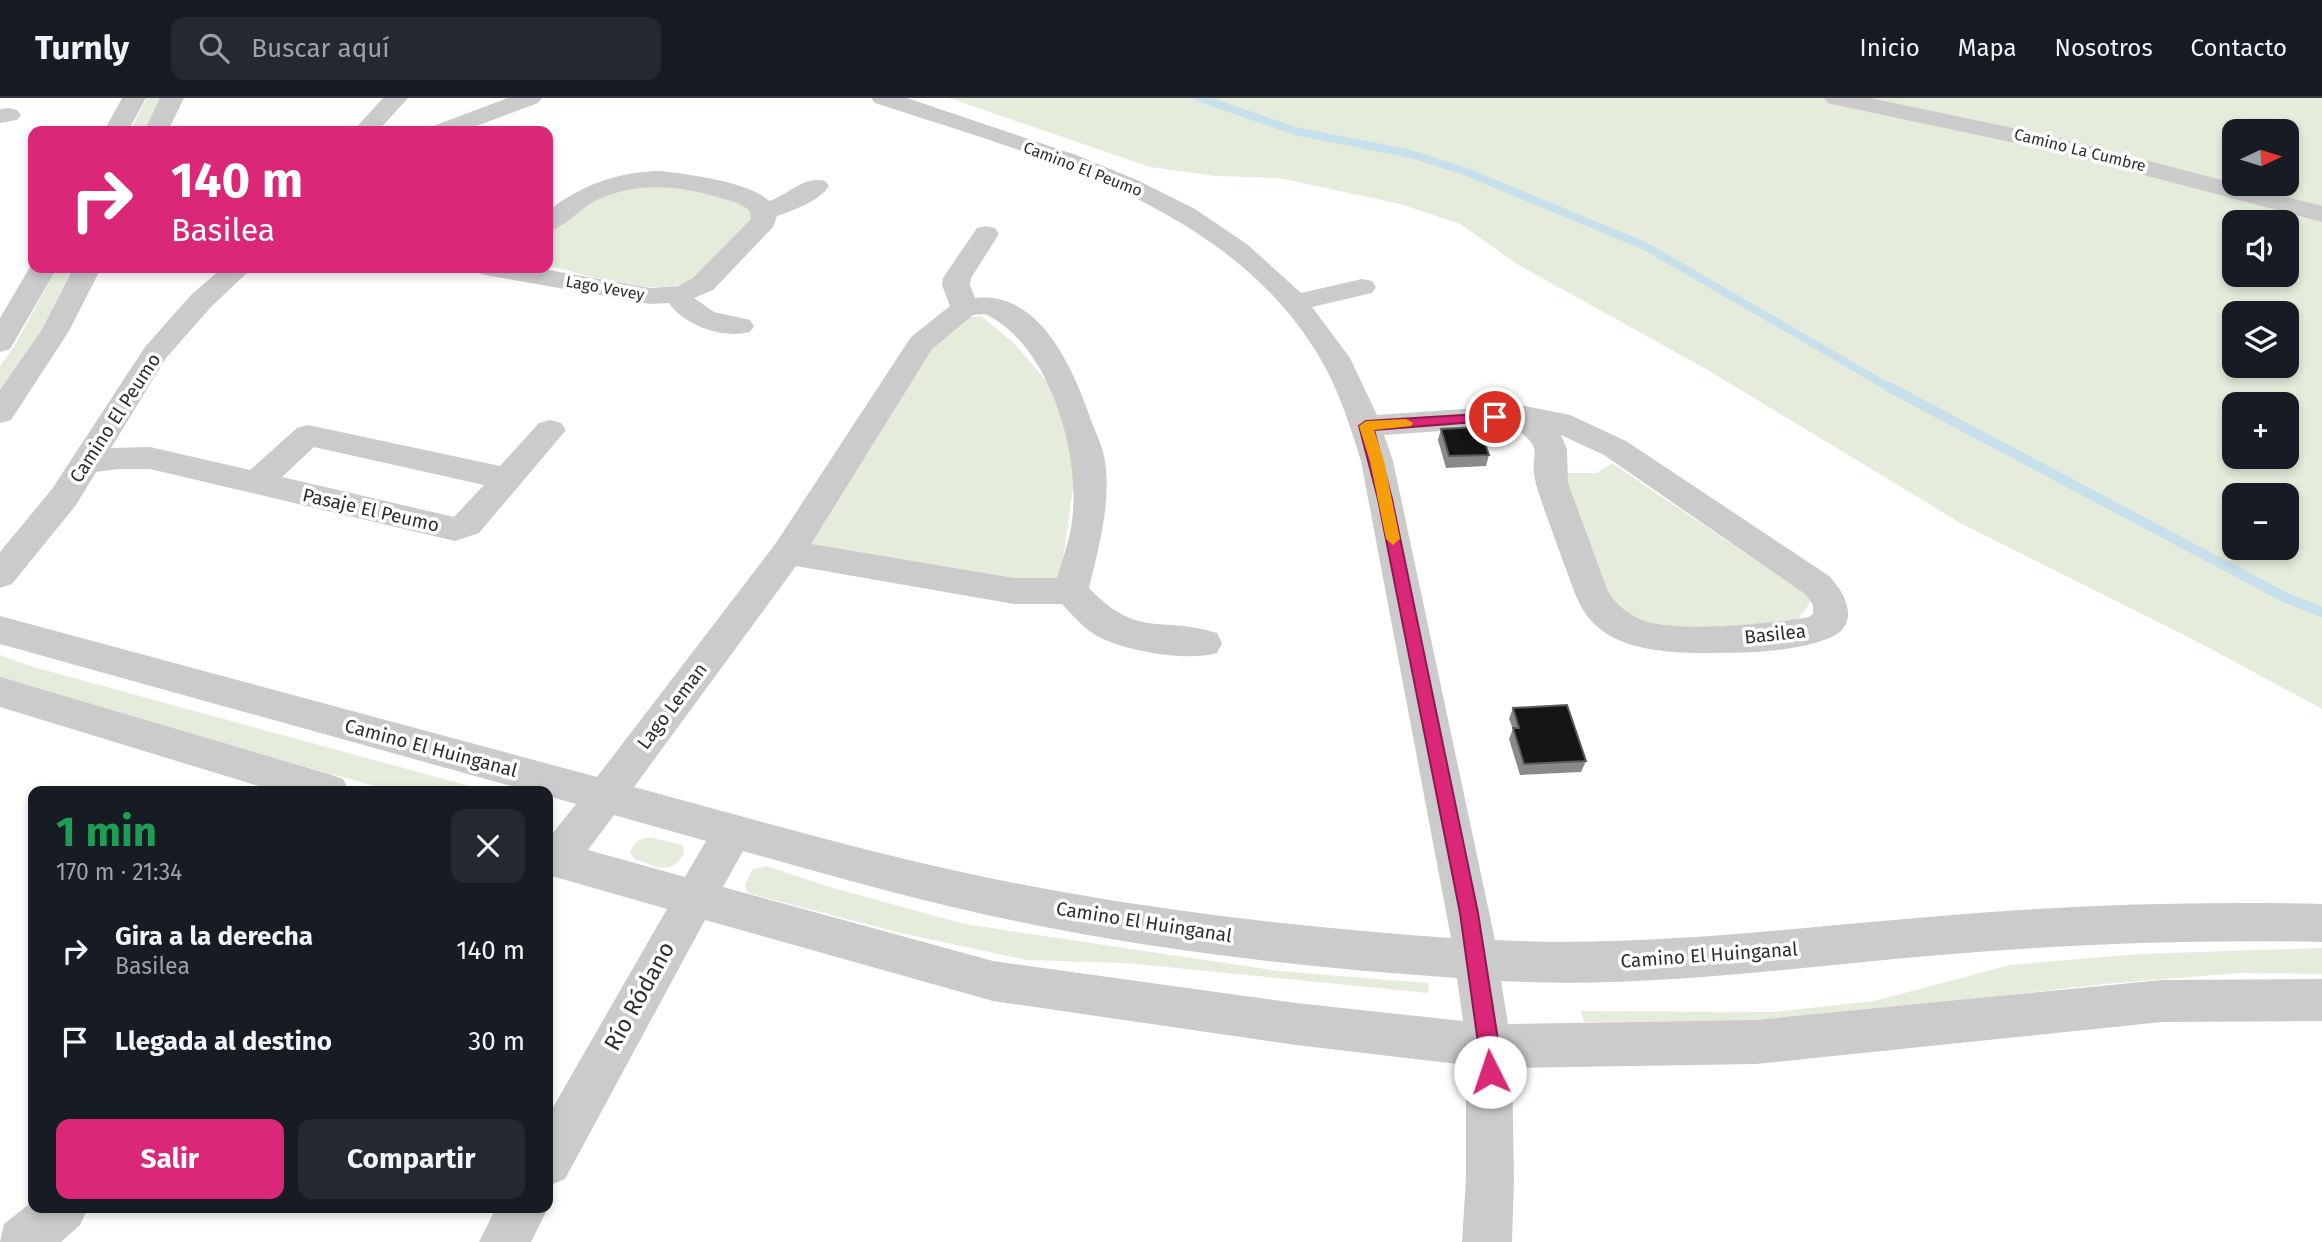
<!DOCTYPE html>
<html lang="es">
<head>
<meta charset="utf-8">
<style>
	:root { --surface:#171b24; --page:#242831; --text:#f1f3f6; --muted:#9ea1a6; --line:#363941; --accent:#db2777 }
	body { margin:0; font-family:"Fira Sans",sans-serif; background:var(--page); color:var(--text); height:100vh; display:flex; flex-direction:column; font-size:26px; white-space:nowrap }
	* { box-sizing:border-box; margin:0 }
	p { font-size:23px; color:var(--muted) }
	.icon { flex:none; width:38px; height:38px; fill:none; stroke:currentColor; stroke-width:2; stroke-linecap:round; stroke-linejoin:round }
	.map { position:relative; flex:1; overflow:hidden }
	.side { position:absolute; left:28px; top:688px; width:525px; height:427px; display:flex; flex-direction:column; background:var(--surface); border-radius:14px; box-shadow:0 4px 10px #0003 }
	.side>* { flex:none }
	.hud { position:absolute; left:28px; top:28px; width:525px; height:147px; border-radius:14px; box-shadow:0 4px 10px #0003; background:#db2777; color:#fff; overflow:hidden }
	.needle { width:46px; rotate:86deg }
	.fabs { position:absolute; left:2222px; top:21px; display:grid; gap:14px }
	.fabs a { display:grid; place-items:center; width:77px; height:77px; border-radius:14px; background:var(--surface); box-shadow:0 4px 10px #0003; font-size:35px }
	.pin { position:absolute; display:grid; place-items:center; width:60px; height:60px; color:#fff; margin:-30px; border:4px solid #fff; border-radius:50%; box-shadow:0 2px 7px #0007 }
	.me { position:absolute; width:77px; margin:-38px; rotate:356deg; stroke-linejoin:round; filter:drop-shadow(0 0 5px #0008) }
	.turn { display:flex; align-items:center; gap:24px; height:147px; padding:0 28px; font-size:32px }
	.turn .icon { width:91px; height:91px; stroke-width:2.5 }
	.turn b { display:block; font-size:49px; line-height:60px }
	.round { display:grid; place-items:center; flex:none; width:74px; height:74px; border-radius:14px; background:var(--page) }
	.headline { display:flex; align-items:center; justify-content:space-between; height:119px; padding:0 28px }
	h1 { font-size:42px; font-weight:700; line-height:52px; color:#1e9e55 }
	.primary-button { display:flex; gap:14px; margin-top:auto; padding:14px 28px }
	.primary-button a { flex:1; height:80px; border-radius:14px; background:var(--accent); color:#fff; font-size:28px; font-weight:700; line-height:80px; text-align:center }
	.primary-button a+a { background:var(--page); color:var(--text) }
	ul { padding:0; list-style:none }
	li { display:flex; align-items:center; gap:21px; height:91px; padding:0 28px }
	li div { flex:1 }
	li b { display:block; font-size:26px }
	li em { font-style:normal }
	header { display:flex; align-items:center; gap:42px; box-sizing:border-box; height:98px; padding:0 35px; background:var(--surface); border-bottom:2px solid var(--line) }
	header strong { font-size:33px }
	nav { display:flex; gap:38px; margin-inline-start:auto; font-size:24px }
	.search { width:490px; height:63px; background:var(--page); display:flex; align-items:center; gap:18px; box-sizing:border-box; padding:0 24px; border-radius:14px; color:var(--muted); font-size:26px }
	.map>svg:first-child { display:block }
	.green { fill:#e5ecdc; fill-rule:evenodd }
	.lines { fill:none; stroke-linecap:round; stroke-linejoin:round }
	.stream-far1 { stroke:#c8e0ec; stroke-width:8 }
	.stream { stroke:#c8e0ec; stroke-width:10 }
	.minor { fill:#cbcbcb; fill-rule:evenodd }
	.wall { fill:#8a8a8a }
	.building { fill:#151515; stroke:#5b5b5b; stroke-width:2 }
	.route { fill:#db2777; stroke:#8e194d; stroke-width:2 }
	.slow { fill:#f59e0b }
	.labels { text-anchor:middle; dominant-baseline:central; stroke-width:7; stroke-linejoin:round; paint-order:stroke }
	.far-street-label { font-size:16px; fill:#2e2e2e; stroke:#fff }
	.street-label { font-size:19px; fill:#2e2e2e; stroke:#fff }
	.near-street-label { font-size:23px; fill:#2e2e2e; stroke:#fff }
</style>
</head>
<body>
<header>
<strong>Turnly</strong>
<div class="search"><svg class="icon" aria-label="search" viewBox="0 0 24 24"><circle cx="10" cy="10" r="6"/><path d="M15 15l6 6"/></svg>Buscar aquí</div>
<nav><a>Inicio</a><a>Mapa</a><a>Nosotros</a><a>Contacto</a></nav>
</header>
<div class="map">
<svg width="2322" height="1144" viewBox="0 0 2322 1144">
	<rect width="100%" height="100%" fill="#fff"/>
	<g class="green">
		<polygon points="147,0 160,0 144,33 130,33"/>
		<path d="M949,0h1373v611l-126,-68 -234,-117 -256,-155 -189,-105 -57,-40 -60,-20 -121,-26 -64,-2 -65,-9zM2235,33h52v53h-52zM2235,124h52v53h-52zM2235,215h52v53h-52zM2235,306h52v53h-52zM2235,397h52v53h-52z"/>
		<path d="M683,86l65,22 4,9 -4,9 -53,54c-37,23 -106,-4 -147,-12v-33l43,-32 44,-16z"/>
		<polygon points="57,170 72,170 38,239 0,294 0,268 15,247"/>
		<polygon points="981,218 1015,246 1053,291 1077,362 1060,483 1017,483 805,447 944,222"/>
		<polygon points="1612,365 1807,497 1810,505 1799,520 1777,527 1669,531 1643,526 1600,496 1562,375 1597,375"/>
		<polygon points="0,557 30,568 488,693 392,693 0,583"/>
		<path d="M648,739l35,8 1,9c-15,23 -28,12 -50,5l-4,-8 7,-10z"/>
		<polygon points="767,768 826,788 965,826 1278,873 1429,885 1428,895 1126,865 1026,862 896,834 748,795 745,787 753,771"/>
		<polygon points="2322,850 2322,876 2240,875 2104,886 1874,912 1743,923 1584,924 1581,913 1774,914 1874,903 2010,867 2138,856"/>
	</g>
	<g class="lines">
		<polyline class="stream-far1" points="1200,0 1295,33 1411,56 1464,73 1645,148 1892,291"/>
		<polyline class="stream" points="1889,289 2284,499 2322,514"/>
		<g class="minor">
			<polygon points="122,0 146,0 128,33 104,33"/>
			<polygon points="160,0 184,0 168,33 144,33"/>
			<polygon points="383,0 408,0 378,33 353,33"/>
			<polygon points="508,0 542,0 538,5 463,33 430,33 433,28"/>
			<path d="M871,0h36l169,57 61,25 58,29 53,36 53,48 61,-14 10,2 4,6 -4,6 -60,14 38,51 27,57 143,-10 50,10 56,26 203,135c19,20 32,51 -2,63 -41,15 -89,14 -132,14 -38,-1 -86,-5 -110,-40 -10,-15 -14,-32 -21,-49 -9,-26 -20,-53 -28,-80 -9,-33 13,-31 -23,-58l-129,9 9,26 102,479c149,8 296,-12 445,-24 127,-11 254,-15 382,-12v38c-127,-3 -255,2 -382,13 -146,12 -291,34 -439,26l7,43 248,-4 406,-40 160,-1v42l-160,1 -406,42 -244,4 2,110 -2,64h-50l4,-64v-113l-170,-20 -303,-44 -288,-81 -140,259 -17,7v-70l119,-207 -119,-34v-36l28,-35 -28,-8v-5h-19l-529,-147v-28l597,161 179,-234 135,-206 39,-31 -8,-21 1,-7 34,-50 9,-2 9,2 4,6 -28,44 -1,7 5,13c66,-8 99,73 116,122 5,13 12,28 14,41 6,44 -6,85 -16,127 50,52 70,27 128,45l5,10 -5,10c-30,9 -91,-2 -118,-16 -15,-8 -26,-21 -37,-33h-48l-218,-38 -162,221c130,35 259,73 391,98 140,27 284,43 426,53l-90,-477c-11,-35 -22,-71 -41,-103 -91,-155 -287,-203 -445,-255zM985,216c65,30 96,141 87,207 -2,19 -10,39 -15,57h-43l-203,-34 121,-195 41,-34zM1561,337l43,20 201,139 8,11v9l-4,3c-39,7 -124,15 -161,5 -16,-4 -34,-18 -41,-33l-39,-106 -1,-34zM614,717l92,26 -21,36 -97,-27zM743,753c93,26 187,53 282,72 142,29 287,45 432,55l6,43 -167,-18 -303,-42 -270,-74z"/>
			<polygon points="1824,0 1870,0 2060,40 2322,108 2322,124 2057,54 1836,7 1828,5"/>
			<polygon points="9,10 17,12 21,17 17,22 0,25 0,11"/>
			<path d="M660,73c27,3 90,11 109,30 19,-6 35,-26 56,-20l4,5c-11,16 -35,24 -52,30l-4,11 -60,63 -19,8 20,14 36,8 4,6 -4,6c-27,7 -65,-6 -81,-29l-19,1 -159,-28 -10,-2 -4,-6h60l113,20 28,-2 15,-8 58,-59 -2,-9c-10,-8 -23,-10 -35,-14 -41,-11 -82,-14 -121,6 -16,9 -27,25 -45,29v-20c33,-26 69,-39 112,-40z"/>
			<polygon points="33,164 33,170 57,170 10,251 0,254 0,220"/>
			<polygon points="73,170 101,170 69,233 11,322 0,325 0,292 41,233"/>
			<path d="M222,170h30l-41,39 -45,51 -55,90 39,-1 100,23 47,-42 11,-3 192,41 39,-43 11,-3 11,3 5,7 -87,103 -24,8 -305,-72h-32l-22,3 -20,33 -64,79 -12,4v-36l52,-63 93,-142 46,-52zM314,349l170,38 -30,32 -172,-40z"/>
			<polygon points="0,579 329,676 343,681 349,693 275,693 0,609"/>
			<polygon points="33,1103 33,1110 88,1110 80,1127 61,1144 0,1144 4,1126"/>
			<polygon points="496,1110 548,1110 531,1144 479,1144"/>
		</g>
	</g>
	<g class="wall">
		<polygon points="1441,331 1489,357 1486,368 1446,370 1438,342"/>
		<polygon points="1513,610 1586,663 1581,674 1520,677 1509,641 1513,631 1509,621"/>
	</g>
	<g class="building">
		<polygon points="1479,329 1489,357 1449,358 1441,331"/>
		<polygon points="1567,607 1586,663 1524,666 1513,630 1519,630 1513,610"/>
	</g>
	<polygon class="route" points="1495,315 1500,316 1500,322 1374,332 1392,401 1478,815 1499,948 1500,974 1497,981 1490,983 1483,981 1460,815 1378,401 1359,328 1366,323"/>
	<polygon class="slow" points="1406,321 1413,325 1411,328 1374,332 1384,363 1400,441 1393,447 1386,441 1370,363 1359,328 1366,323"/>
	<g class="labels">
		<g class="far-street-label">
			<text transform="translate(2080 52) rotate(14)">Camino La Cumbre</text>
			<text transform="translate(1083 71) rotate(21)">Camino El Peumo</text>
			<text transform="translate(605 190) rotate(10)">Lago Vevey</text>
		</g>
		<g class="street-label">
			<text transform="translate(115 320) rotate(-57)">Camino El Peumo</text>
			<text transform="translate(371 412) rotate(13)">Pasaje El Peumo</text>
			<text transform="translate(1775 536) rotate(-6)">Basilea</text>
			<text transform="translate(672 608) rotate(-53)">Lago Leman</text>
			<text transform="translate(431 650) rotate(15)">Camino El Huinganal</text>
			<text transform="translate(1144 824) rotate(9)">Camino El Huinganal</text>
			<text transform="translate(1709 857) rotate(-4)">Camino El Huinganal</text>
		</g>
		<g class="near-street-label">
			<text transform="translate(639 898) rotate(-61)">Río Ródano</text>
		</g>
	</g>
</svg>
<div class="fabs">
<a><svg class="needle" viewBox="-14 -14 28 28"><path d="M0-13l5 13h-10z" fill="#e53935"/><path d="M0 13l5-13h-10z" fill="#9ea1a6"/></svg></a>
<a><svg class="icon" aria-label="sound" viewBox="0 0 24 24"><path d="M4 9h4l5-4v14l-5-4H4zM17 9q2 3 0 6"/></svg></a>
<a><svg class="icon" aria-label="layers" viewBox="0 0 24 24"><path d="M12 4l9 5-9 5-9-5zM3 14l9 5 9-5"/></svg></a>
<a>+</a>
<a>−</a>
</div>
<div class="pin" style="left:1495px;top:319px;background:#d93025"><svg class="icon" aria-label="arrive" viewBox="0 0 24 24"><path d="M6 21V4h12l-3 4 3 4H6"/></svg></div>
<svg class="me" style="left:1490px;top:974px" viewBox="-20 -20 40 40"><circle r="19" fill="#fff"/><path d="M0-13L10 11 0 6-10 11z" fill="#db2777"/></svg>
<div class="hud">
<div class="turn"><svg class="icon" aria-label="right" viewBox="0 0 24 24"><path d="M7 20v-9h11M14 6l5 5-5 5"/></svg><div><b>140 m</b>Basilea</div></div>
</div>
<section class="side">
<div class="headline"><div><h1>1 min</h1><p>170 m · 21:34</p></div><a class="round"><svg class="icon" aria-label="close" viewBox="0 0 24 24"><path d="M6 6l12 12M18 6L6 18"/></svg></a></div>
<ul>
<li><svg class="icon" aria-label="right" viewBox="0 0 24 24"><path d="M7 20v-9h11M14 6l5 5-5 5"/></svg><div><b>Gira a la derecha</b><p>Basilea</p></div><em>140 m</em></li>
<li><svg class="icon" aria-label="arrive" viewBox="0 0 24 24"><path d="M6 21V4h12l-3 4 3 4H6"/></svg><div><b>Llegada al destino</b></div><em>30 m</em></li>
</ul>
<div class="primary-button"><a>Salir</a><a>Compartir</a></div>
</section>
</div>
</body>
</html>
